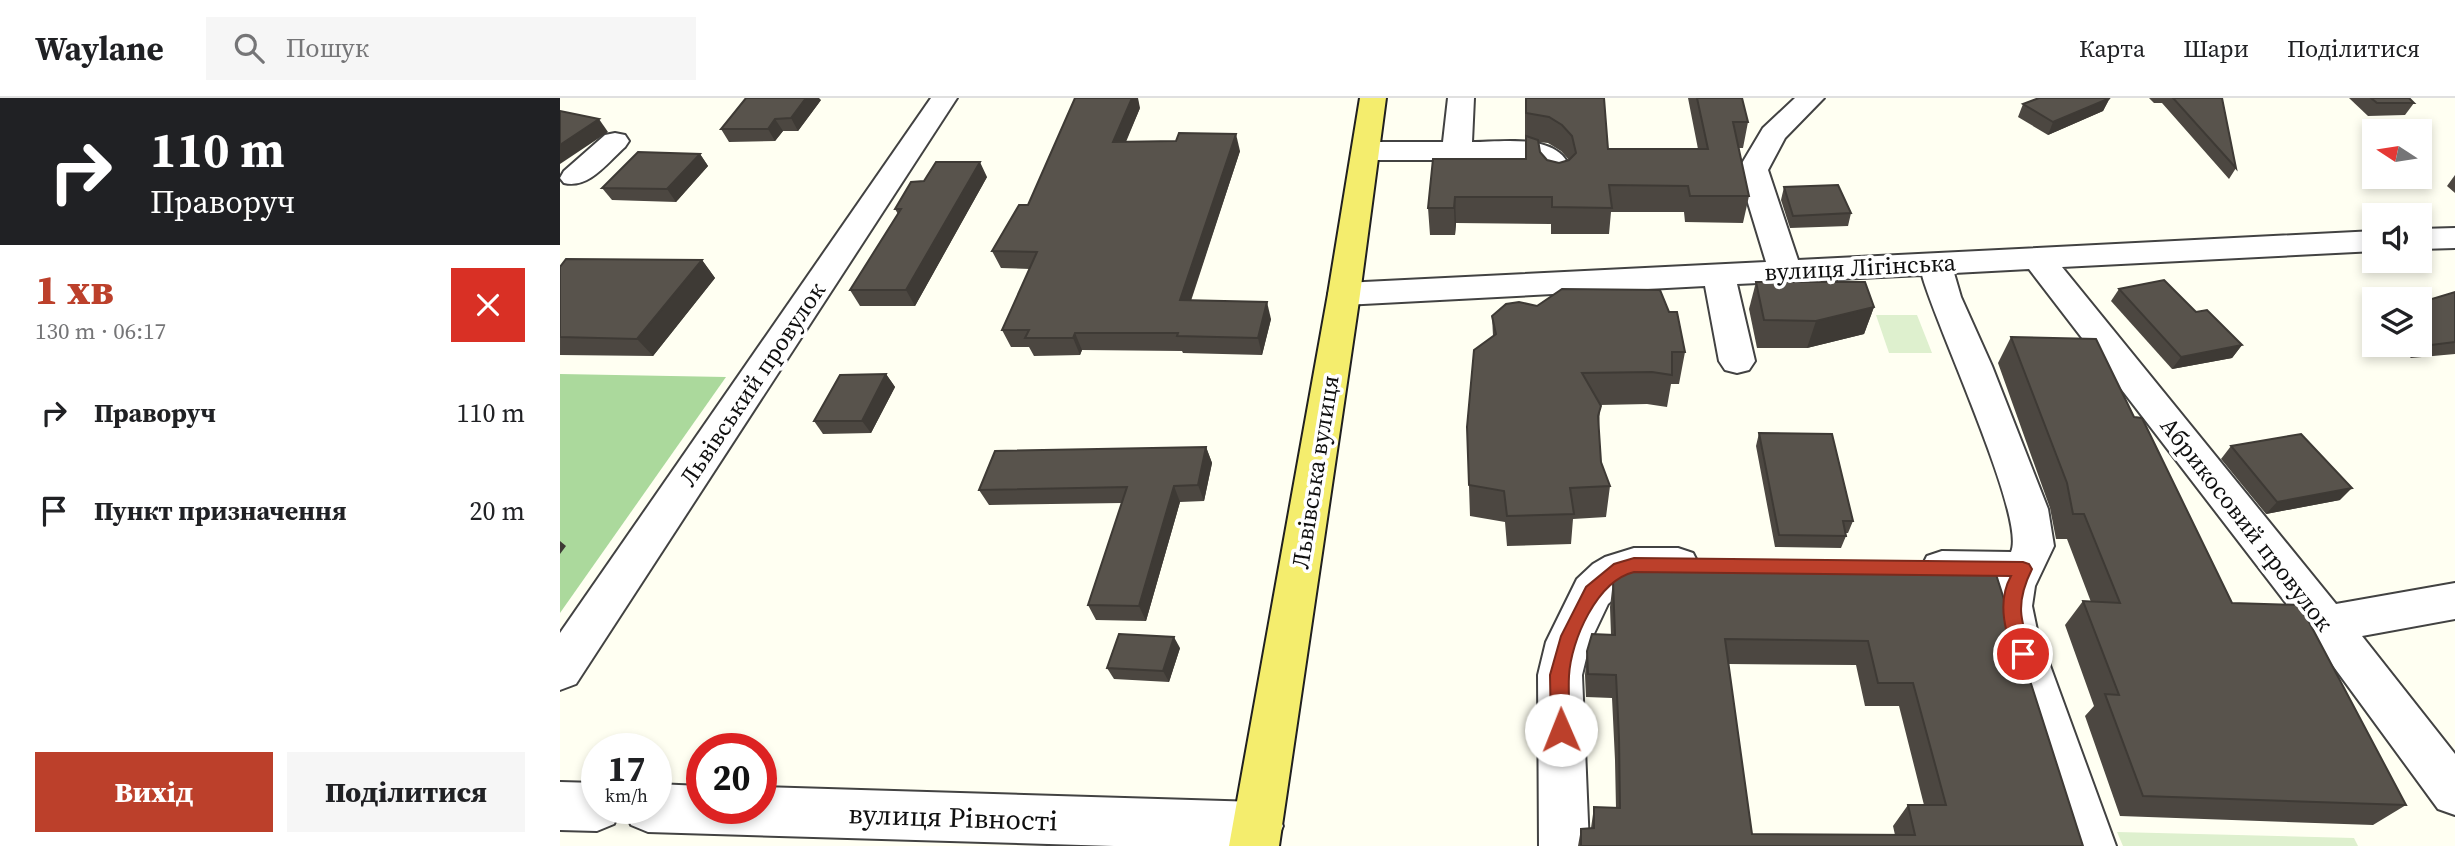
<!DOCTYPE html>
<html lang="uk">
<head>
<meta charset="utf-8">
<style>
	:root { --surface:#fff; --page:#f6f6f6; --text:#202124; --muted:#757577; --line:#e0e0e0; --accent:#bc402b }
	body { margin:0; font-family:"Source Serif 4",serif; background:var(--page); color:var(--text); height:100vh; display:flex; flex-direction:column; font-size:26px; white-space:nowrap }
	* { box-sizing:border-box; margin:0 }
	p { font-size:23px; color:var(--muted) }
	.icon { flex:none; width:38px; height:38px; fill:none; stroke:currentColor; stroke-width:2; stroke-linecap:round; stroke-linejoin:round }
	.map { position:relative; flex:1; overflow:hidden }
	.side { display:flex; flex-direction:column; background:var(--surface); width:560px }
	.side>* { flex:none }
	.banner { background:#202124; color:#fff; overflow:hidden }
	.needle { width:46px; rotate:282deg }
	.fabs { position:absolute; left:1802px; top:21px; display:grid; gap:14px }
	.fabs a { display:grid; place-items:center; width:70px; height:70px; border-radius:0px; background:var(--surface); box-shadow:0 4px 10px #0003; font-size:35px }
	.speed { position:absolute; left:21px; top:635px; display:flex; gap:14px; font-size:35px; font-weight:700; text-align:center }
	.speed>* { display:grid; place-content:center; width:91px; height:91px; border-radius:50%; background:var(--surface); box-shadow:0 4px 10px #0003; line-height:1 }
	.speed small { font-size:18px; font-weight:400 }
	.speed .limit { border:10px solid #d22; background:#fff; color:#111 }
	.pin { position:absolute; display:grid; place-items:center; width:60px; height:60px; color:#fff; margin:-30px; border:4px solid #fff; border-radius:50%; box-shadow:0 2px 7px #0007 }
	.me { position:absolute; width:77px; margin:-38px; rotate:359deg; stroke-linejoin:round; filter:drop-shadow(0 0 5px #0008) }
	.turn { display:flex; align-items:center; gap:24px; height:147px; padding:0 35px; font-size:32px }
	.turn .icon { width:91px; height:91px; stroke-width:2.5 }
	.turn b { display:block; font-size:49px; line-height:60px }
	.round { display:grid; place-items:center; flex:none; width:74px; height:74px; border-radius:0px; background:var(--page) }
	.head { display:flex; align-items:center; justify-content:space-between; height:119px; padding:0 35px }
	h1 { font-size:42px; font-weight:800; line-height:52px; color:var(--accent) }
	.action { display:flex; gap:14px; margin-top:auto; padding:14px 35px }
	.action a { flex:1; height:80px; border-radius:0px; background:var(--accent); color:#fff; font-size:28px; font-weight:800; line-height:80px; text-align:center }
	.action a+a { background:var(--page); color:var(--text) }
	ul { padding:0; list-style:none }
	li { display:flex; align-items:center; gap:21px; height:98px; padding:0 35px }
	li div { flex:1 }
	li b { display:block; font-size:26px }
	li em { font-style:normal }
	header { display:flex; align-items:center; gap:42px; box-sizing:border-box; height:98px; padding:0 35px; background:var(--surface); border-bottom:2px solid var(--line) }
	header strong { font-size:33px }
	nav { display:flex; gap:38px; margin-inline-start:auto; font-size:24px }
	.search { width:490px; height:63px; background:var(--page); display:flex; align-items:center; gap:18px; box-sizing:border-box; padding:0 24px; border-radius:0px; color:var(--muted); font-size:26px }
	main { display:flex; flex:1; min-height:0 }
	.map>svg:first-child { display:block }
	.forest { fill:#abd99c }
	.pitch { fill:#def0ce }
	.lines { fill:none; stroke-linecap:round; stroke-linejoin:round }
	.minor-casing { stroke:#424242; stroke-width:4 }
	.major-casing { stroke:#202020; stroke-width:4 }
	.minor { fill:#fff; fill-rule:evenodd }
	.major { fill:#f4ed6d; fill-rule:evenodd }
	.wall { fill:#4c4741; fill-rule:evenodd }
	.shaded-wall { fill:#3e3a35 }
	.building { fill:#58534c; stroke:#3e3a35; stroke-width:2; fill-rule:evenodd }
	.route { fill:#bc402b; stroke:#7a2a1c; stroke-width:2 }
	.labels { text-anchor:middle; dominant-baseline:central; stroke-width:7; stroke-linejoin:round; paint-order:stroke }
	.street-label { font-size:24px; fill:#0f0f0f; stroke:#fff }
	.near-street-label { font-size:28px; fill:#0f0f0f; stroke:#fff }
</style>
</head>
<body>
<header>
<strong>Waylane</strong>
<div class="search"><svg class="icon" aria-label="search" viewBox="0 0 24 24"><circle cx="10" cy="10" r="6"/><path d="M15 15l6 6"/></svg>Пошук</div>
<nav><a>Карта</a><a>Шари</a><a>Поділитися</a></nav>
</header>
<main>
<section class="side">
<div class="banner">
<div class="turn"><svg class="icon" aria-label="right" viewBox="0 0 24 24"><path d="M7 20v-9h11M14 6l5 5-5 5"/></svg><div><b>110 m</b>Праворуч</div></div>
</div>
<div class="head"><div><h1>1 хв</h1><p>130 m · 06:17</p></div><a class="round" style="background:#d93025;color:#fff"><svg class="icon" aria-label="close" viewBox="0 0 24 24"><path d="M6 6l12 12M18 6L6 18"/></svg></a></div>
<ul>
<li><svg class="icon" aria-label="right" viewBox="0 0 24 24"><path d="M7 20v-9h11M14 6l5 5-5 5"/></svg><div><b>Праворуч</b></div><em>110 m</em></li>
<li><svg class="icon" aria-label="arrive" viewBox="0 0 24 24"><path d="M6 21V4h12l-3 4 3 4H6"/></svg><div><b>Пункт призначення</b></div><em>20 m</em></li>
</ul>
<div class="action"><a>Вихід</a><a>Поділитися</a></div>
</section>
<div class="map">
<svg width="1895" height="748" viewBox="0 0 1895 748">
	<rect width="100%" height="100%" fill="#fffff2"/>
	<polygon class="forest" points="0,276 166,279 0,515"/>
	<g class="pitch">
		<polygon points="1316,217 1357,217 1372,255 1329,255"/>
		<polygon points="1557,734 1794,740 1798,748 1563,748"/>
	</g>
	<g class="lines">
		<g class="minor-casing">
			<g id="minor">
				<polygon points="371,0 397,0 16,586 0,592 0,535"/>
				<path d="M888,0h26l-2,44c32,0 96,-11 100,36l-5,6 -10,3 -10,-3 -5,-6 -2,-13 -8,-5h-166l-10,-3 -4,-6 4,-6 10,-3h77z"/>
				<path d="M1235,0h29l-39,40 -17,32 30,90 577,-29v20l-313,16 274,337 119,-21v36l-93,17 93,118v61l-17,-6 -126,-172 -283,-368 -75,4 7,24 31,69 56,143 6,37 -19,40 -3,20 5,24 79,216h-50l-73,-216 -3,-24 3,-20 -51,-1 -15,-5 -6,-12 6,-12 15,-5 69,1c16,-33 -77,-230 -89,-277l-185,9 18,77 -6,9 -12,3 -12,-3 -6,-9 -14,-75 -361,19 -12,-3 -4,-8 4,-8 12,-3 422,-21 -28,-92 25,-42z"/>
				<path d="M55,35l10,2 4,6 -4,6c-18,16 -36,42 -61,36l-4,-5 4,-7 41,-36z"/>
				<polygon points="1895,130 1895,150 1860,151 1860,131"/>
				<polygon points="1074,450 1118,450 1133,455 1139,467 1133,479 1118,484 1072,485 1048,506 1030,544 1022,577 1029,748 979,748 978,577 986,544 1017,481 1033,466 1045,459"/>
				<polygon points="0,684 37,685 37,710 61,710 54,726 37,733 0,732"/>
				<polygon points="96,686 142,688 142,710 201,710 201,689 698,704 715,711 723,728 715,745 709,748 554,748 88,734 71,727 64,710 96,710"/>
			</g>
		</g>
		<g class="major-casing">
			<polygon id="major" points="800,0 826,0 800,196 719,748 669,748 768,196"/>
		</g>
		<use href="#minor" class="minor"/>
		<use href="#major" class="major"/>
	</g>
	<g class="wall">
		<path d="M965,0l83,51h90l-10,-51h54l6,24 -5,26h-5l11,48 -6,27 -58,-1 -1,-10h-73l-2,22h-58v-10l-95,-1 -1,12h-25l-2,-27 97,-49zM978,44l10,1 13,8 8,9 -10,3 -12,-3 -7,-8z"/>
		<polygon points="1550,0 1543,13 1488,37 1458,19 1463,6"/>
		<polygon points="1589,0 1662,0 1676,70 1669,81 1602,5 1594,5"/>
		<polygon points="1789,0 1849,0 1854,5 1845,17 1808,18"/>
		<polygon points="261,2 238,33 223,33 215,43 169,44 161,31"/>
		<polygon points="580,10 566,44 680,53 631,203 711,221 702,257 623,255 622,253 522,252 520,257 474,258 469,249 451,249 442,232 470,171 441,170 432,153 468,107"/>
		<polygon points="140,56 148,68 116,104 52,102 42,90"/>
		<polygon points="1895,77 1895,95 1887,88"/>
		<polygon points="427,79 355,208 300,208 290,192 338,116 335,111 364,83"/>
		<polygon points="1224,89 1291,115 1288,128 1230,130 1221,102"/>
		<polygon points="142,162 155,180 93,258 0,257 0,169"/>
		<polygon points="1196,184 1314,209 1304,236 1247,250 1197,250 1189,211"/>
		<polygon points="1559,191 1636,214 1682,247 1672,260 1612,271 1551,203"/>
		<polygon points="1895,194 1895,256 1851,260 1837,247 1860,247 1860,202 1872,201"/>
		<polygon points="1815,212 1815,224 1809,219"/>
		<polygon points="932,218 1125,254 1119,286 1111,286 1107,309 1087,306 1040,307 1039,331 1041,364 1050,388 1046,419 1013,421 1011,446 947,448 945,424 910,418 907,329 933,238"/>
		<polygon points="1451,239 1574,319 1672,505 1846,707 1813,727 1560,718 1525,618 1534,608 1505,527 1523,503 1531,504 1507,441 1496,441 1490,410 1438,265"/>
		<polygon points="326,276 335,289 311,335 263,336 254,323"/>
		<polygon points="1199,335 1293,423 1288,435 1285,435 1286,438 1281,450 1215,449 1196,348"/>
		<polygon points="1671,348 1780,402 1706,416 1661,361"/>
		<polygon points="646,349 652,365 644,403 620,404 586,523 536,522 528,507 562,405 429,407 419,392"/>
		<path d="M1433,467l90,281h-505l3,-17 10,-1 3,-21 22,1 -1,-48 -3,-62 -26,-1 -1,-22 2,-24 24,-16 -1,-28 3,-26zM1168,566l128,1 9,41h34l25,99h-16l-15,21 2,9 -143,-1z"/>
		<polygon points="620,550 609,584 554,581 547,570"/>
	</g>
	<g class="shaded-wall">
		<polygon points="246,0 259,0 261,2 238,33 231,20"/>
		<polygon points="572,0 578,0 580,10 558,61 553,44"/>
		<polygon points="1549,1 1543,13 1488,37 1493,24"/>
		<polygon points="39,21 48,34 0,66 0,47"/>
		<polygon points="215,21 223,33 215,43 208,31"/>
		<polygon points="676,36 680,53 625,219 620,202"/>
		<polygon points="140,56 148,68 116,104 107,91"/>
		<polygon points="420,64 427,79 355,208 346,192"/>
		<polygon points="895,99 896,125 895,137 894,110"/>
		<polygon points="142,162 155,180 93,258 77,241"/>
		<polygon points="707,204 711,221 702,257 698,240"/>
		<polygon points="1314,209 1304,236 1247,250 1256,223"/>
		<polygon points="515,235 522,252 520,257 513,240"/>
		<polygon points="1682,247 1672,260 1612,271 1621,259"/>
		<polygon points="326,276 335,289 311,335 302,323"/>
		<polygon points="646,349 652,365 644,403 638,387"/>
		<polygon points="614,388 620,404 586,523 579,508"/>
		<polygon points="1792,390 1780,402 1706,416 1717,404"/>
		<polygon points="0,443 6,448 0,456"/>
		<polygon points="614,539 620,550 609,584 603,573"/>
	</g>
	<g class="building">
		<polygon points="186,0 246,0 231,20 215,21 208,31 161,31"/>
		<polygon points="515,0 572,0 553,44 616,43 619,35 676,36 620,202 707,204 698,240 617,238 618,235 515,235 513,240 465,240 469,232 442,232 477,154 432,153 459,107 468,107"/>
		<polygon points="966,0 1044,0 1048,51 1148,51 1137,0 1182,0 1188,24 1173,24 1189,98 1130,98 1128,88 1049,87 1052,110 992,109 992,99 895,99 894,110 868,110 873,61 966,61 966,38 978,42 980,54 987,62 999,65 1009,62 1016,55 1012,38 1002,27 989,19 966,15"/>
		<polygon points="1479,0 1550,0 1493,24 1463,6"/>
		<polygon points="1613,0 1662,0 1676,70"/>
		<polygon points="1811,0 1849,0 1854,5 1817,5"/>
		<polygon points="0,13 39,21 0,47"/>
		<polygon points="78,54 140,56 107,91 42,90"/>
		<polygon points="376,64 420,64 346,192 290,192 341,111 335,111 351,84 364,83"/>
		<polygon points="1278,87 1291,115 1233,118 1224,89"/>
		<polygon points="6,161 142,162 77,241 0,239 0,169"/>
		<polygon points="1604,182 1636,214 1647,212 1682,247 1621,259 1559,191"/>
		<polygon points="1196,184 1305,184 1314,209 1256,223 1204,222"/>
		<polygon points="1002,191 1100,192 1109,214 1117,214 1125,254 1112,254 1112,277 1092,274 1022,275 1041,308 1038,318 1041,364 1050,388 1010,390 1014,416 947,418 944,393 909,387 907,329 914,252 936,236 932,218 946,206 959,204 977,208"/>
		<polygon points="1895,194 1895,244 1863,248 1860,245 1860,202 1872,201"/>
		<polygon points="1451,239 1536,241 1574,319 1582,320 1672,505 1740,507 1846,707 1583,698 1545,596 1559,597 1523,503 1560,505 1524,416 1513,416 1507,385"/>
		<polygon points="326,276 302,323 254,323 280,277"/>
		<polygon points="1199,335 1272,336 1293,423 1283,423 1286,438 1219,437"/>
		<polygon points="1741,336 1792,390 1717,404 1671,348"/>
		<polygon points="646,349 638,387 614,388 579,508 528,507 567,389 419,392 435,353"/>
		<path d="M1079,461l354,6 90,281h-502v-17l13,-1v-21l26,1 -1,-70 -3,-63 -28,-1 -1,-23 5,-17 23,1 -2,-54 16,-16zM1165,541l143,2 10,42h35l33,122h-38l7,30 -163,-1z"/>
		<polygon points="559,536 614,539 603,573 547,570"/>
	</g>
	<path class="route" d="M1074,460l389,4 6,2 3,5c-17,34 -12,51 0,85l-2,6 -7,3 -6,-3c-12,-26 -21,-57 -6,-84l-377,-4c-37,9 -63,68 -65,104 -1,18 1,37 1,54l-2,7 -7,2 -7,-2 -3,-7 -1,-55 11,-39 25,-49 28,-23z"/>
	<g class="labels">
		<g class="street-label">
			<text transform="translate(1300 169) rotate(-3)">вулиця Лігінська</text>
			<text transform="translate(192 286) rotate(-56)">Львівський провулок</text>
			<text transform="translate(755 374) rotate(-81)">Львівська вулиця</text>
			<text transform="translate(1687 426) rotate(52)">Абрикосовий провулок</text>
		</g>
		<g class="near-street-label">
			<text transform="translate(393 719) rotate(2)">вулиця Рівності</text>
		</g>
	</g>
</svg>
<div class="fabs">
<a><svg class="needle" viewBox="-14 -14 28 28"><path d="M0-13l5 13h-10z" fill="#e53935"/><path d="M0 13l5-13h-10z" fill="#757577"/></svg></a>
<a><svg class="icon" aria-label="sound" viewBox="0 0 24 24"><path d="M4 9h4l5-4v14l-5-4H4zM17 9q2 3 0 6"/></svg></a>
<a><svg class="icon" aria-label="layers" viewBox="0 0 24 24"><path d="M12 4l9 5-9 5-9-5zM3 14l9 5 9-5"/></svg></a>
</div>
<div class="speed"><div>17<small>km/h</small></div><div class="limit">20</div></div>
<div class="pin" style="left:1463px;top:556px;background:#d93025"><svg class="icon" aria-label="arrive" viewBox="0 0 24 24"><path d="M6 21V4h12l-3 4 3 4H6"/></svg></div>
<svg class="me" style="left:1001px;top:632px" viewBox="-20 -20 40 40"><circle r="19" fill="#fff"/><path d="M0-13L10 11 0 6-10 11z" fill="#bc402b"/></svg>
</div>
</main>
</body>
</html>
